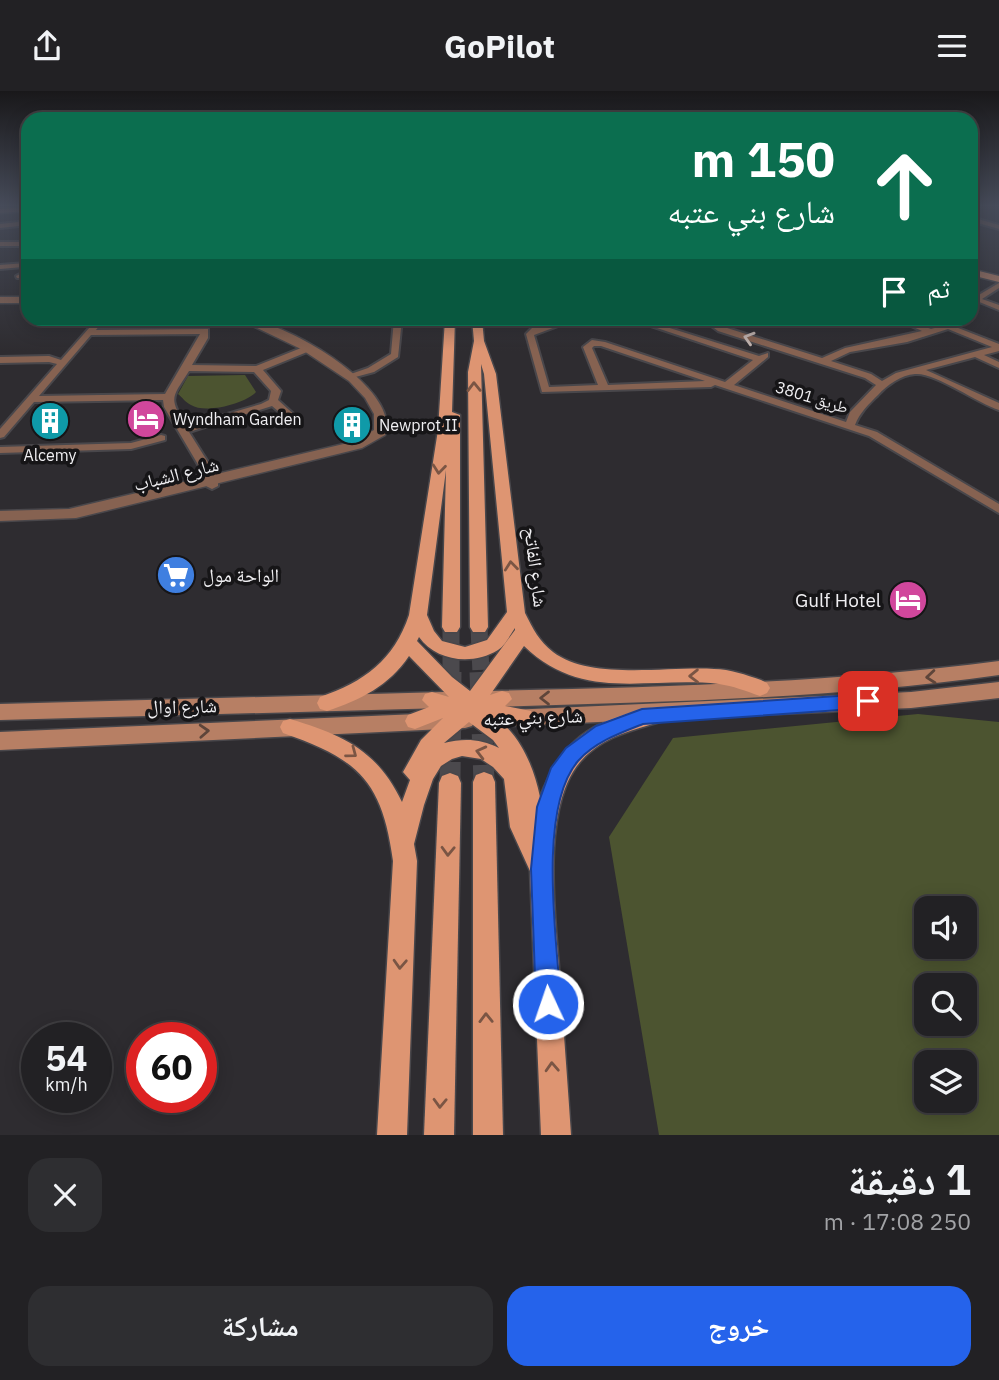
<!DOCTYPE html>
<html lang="ar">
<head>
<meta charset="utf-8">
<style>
	:root { --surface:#222124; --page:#2e2e31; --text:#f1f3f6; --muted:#a2a3a6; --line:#3f3e41; --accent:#2563eb }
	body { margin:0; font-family:"IBM Plex Sans","Noto Naskh Arabic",sans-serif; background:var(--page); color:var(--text); direction:rtl; height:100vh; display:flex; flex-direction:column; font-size:26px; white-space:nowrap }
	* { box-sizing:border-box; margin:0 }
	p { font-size:23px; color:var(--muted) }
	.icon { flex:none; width:38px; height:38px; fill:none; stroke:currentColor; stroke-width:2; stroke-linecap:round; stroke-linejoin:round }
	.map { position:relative; height:1044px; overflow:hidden; direction:ltr }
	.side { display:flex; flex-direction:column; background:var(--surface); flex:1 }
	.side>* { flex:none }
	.guide { position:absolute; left:21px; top:21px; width:957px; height:214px; border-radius:21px; box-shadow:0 4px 18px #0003,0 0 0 2px var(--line); direction:rtl; background:#0b6e4f; color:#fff; overflow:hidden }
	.tools { position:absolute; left:914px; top:805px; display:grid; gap:14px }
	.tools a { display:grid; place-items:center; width:63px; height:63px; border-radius:14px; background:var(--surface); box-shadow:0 4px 18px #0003,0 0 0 2px var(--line); font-size:35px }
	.speed { position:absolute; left:21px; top:931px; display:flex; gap:14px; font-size:35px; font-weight:700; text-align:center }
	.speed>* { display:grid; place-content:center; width:91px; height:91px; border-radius:50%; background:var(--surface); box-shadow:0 4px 18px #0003,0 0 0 2px var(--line); line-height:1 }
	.speed small { font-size:18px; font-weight:400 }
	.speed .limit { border:10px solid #d22; background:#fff; color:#111 }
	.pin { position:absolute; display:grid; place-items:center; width:60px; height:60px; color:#fff; margin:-30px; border-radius:14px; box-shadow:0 4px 10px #0006 }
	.me { position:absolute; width:77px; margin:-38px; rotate:357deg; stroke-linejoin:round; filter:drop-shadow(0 0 5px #0008) }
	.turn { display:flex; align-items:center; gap:24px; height:147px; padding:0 28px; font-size:32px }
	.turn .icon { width:91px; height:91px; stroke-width:2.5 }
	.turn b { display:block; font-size:49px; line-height:60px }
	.then { display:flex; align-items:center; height:66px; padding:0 28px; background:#0003; gap:14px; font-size:26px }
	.round { display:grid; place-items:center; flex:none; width:74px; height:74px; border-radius:21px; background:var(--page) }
	.head { display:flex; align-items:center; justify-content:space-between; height:119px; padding:0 28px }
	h1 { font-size:42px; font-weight:700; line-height:52px }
	.primary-button { display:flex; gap:14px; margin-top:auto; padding:14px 28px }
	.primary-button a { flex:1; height:80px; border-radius:21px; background:var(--accent); color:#fff; font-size:28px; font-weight:700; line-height:80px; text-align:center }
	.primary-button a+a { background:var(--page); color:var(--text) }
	header { display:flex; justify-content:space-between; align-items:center; height:91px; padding:0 28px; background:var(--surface); font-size:32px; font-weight:700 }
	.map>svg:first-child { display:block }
	.green { fill:#4c5430; fill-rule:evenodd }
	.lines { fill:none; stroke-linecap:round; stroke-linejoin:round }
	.primary-tunnel-far1 { stroke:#4b494d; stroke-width:17; stroke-dasharray:17 9; stroke-linecap:butt }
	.primary-tunnel { stroke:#4b494d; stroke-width:21; stroke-dasharray:21 10; stroke-linecap:butt }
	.minor-casing { stroke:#49474b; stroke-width:4 }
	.tertiary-casing { stroke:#49474b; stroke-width:3 }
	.secondary-casing { stroke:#49474b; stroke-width:3 }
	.primary-casing { stroke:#49474b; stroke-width:3 }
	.minor { fill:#866251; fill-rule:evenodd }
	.tertiary { fill:#866251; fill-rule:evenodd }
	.secondary { fill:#b77f64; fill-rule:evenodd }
	.primary { fill:#de9572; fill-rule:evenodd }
	.oneway { stroke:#c6b7b2 }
	.oneway2 { stroke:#7a5544 }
	.oneway3 { stroke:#5e453a }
	.route { fill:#2563eb; stroke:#184099; stroke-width:2 }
	.labels { text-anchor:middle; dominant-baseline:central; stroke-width:7; stroke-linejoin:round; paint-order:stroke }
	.far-street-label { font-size:16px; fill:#f0eff2; stroke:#161517 }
	.far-poi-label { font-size:16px; fill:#f0eff2; stroke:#161517; text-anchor:start }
	.street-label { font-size:19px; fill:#f0eff2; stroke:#161517 }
	.poi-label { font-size:19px; fill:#f0eff2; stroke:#161517; text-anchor:start }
</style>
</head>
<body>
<header><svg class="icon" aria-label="menu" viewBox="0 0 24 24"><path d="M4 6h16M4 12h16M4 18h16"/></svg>GoPilot<svg class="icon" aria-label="share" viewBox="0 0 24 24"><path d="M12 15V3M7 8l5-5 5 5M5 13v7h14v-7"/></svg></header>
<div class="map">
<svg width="999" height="1044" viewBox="0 0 999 1044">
	<rect width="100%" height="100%" fill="#2e2c30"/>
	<g class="green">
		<path d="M245,284l11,17c-11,12 -51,22 -65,13 -5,-2 -9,-8 -13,-11l10,-18z"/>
		<path d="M918,623l81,8v413h-340l-50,-298 64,-99zM926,817h38v39h-38zM926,894h38v39h-38zM926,971h38v39h-38z"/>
	</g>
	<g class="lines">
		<g class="primary-tunnel-far1">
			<polyline points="479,536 481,583"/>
			<polyline points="451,583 451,536"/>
		</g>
		<g class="primary-tunnel">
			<polyline points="480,581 484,691"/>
			<polyline points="450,692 451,581"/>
		</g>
		<g class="minor-casing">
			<g id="minor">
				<polygon points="971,126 999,134 999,138 971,130"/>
				<polygon points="28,130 28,134 0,137 0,133"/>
				<rect x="0" y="151" width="28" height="4"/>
				<polygon points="26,172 23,176 0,178 0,174"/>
				<polygon points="20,183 28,183 28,187 17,187 16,185"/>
				<polygon points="999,192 999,197 982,208 999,214 999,219 972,208"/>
				<path d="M97,228h8l-9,11 112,-1v9l-16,27 64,1 50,-20h6v4l-49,20 18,21 -3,9 21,19 -9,2 -18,-15 -83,26 29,46v8l-6,3 -6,-3v-8l-42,-71 -1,-7 -129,2 -30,35 -4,1v-9l57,-65 -8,-2 -49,1v-6l49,-1 12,4zM200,243l-35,60 -126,2 52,-61zM189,280l65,1 17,19 -2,9 -8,4 -75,22c-18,-29 -14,-28 3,-55z"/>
				<polygon points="394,228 402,228 398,266 374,281 348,288 348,284 368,277 391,263"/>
				<path d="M566,228h11l-43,16 15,52 49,-2 -15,-38 9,-7 13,2 120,40 28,-22 -123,-41h11l118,37 9,-3v4l-34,28 112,37 4,-10 26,-27 -11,-7 -147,-47 -8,-6v-4h6l8,6 98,31 23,-10 77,-17 -26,-12h10l25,10 17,-5 51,20v7l-15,4 15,7v6l-24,-11 -49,13 73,33v7c-22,-7 -64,-38 -84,-36 -14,1 -28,11 -37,21 -9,9 -18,17 -23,30l22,7 122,72v9l-130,-77 -154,-51 -4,2 -169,5 -16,-58 6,-6zM948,238l44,18 -96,26 -14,8 -11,-7 -40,-13 19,-9 57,-10zM594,255h7l104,35 -97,4 -16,-37z"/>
				<polygon points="161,344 165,345 165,349 131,358 0,362 0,356 131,352"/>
			</g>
		</g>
		<g class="tertiary-casing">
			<g id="tertiary">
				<polygon points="28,116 28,120 0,122 0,118"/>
				<rect x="0" y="206" width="28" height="6"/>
				<path d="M238,228c39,-4 165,69 147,116l-23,13 -286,70 -76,3v-10l69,-2 283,-67 22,-12v-16l-9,-16 -16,-17 -48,-32z"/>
			</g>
		</g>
		<g class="secondary-casing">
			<g id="secondary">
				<polygon points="971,178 999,185 999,191 971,184"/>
				<path d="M999,570v14c-169,24 -339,27 -509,32l-7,-2 -3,-6 3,-6 7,-2c170,-4 340,-8 509,-30z"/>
				<polygon points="999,591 999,607 911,617 510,635 503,633 500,627 503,621 510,619 911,601"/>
				<polygon points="444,601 451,603 454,609 451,615 444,617 0,629 0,613"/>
				<polygon points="465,621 472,623 475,629 472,635 465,637 0,659 0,641"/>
			</g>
		</g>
		<g class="primary-casing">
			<g id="primary">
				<path d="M445,228h10l-3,93 8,3v212l-3,5h-12l-3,-5 4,-157 -19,145 7,16 8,10 23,6 22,-7 20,-28 -23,-238 -3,-10 7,263 -3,5h-12l-3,-5 -2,-255 6,-31 -2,-22h10l2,22 12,33 29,239c8,16 14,28 28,39 38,29 115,14 161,17 16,0 32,6 47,11l6,3 3,5 -3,5 -7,3c-14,-5 -27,-10 -41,-12 -72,-8 -136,19 -195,-38l-34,49 12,-4 7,2 3,6 -7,7 26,5 3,6 -3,6 -7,2 -25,-5c23,19 35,48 41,77 18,-48 44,-73 94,-85 11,-3 21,-7 32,-4l3,6 -3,6c-31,10 -62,15 -85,41 -43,48 -24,169 -20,230 3,48 7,96 10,144h-30l-11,-264 -20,-44 -6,-48 -11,-12 -12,-8 -19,-3 -10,3 -11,7 -8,13 -9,26 -10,39 3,17 -10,274h-30l16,-274c-11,-81 -35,-102 -110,-128l-3,-6 3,-6 7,-2c53,16 87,31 112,83l8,-22 -7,-8 18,-32 22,-22 -28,11 -7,-2 -3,-6 3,-6 21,-8 -7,-7 3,-6 7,-2 17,5 -40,-41c-20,30 -49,44 -82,55l-7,-2 -3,-6 3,-6c44,-15 74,-37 89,-82l29,-185zM515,537v2l-45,61 -18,-14 -35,-36 2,-4c17,24 53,29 79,13 7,-4 12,-15 17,-22zM469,631l24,18 6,8c-18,-9 -35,-10 -55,-5z"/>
				<polygon points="484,681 492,684 495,691 503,1044 473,1044 473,691 476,684"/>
				<polygon points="450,682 458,685 461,692 454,1044 424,1044 439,692 442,685"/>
			</g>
		</g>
		<use href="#minor" class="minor"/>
		<use href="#tertiary" class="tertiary"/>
		<use href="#secondary" class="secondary"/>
		<use href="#primary" class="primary"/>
	</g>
	<defs><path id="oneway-chevron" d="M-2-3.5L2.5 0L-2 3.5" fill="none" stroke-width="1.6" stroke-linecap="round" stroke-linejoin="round" transform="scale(1.75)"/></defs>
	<use class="oneway" href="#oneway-chevron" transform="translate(749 247) rotate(-163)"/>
	<g class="oneway2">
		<use href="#oneway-chevron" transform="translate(474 296) rotate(-91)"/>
		<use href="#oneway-chevron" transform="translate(439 378) rotate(96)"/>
		<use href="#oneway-chevron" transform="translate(511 475) rotate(-96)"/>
		<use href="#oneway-chevron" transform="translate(694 585) rotate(179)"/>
		<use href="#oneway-chevron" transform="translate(481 661) rotate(-166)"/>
		<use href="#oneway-chevron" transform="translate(352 662) rotate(37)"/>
		<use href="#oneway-chevron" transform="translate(448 760) rotate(92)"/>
		<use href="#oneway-chevron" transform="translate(400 873) rotate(93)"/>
		<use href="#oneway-chevron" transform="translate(486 927) rotate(-91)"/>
		<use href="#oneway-chevron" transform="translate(552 976) rotate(-93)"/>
		<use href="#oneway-chevron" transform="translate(440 1012) rotate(92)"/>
	</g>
	<g class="oneway3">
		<use href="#oneway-chevron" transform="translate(931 586) rotate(175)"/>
		<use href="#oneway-chevron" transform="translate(545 607) rotate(180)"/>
		<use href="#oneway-chevron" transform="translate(204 640) rotate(-3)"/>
	</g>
	<linearGradient id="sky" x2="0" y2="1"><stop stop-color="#19181a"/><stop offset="0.44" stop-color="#464b59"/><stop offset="1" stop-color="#464b59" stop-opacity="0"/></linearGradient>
	<rect width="999" height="260" fill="url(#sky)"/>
	<path class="route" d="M868,603l6,2 3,5 -3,5 -6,2 -225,16c-23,9 -48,18 -65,37 -41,48 -21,181 -17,243l-4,8 -9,4 -8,-4 -4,-8 -5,-135 6,-62 14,-39 15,-20 30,-22 46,-17z"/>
	<defs>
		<g id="hotel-disc" transform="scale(2.0125)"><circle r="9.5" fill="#d1479c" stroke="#161517"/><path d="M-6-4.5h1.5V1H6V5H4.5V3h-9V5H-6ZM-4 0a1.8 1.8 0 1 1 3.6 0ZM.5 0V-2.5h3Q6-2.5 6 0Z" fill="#fff"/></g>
		<g id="building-disc" transform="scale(2.0125)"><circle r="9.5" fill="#0f9aa8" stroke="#161517"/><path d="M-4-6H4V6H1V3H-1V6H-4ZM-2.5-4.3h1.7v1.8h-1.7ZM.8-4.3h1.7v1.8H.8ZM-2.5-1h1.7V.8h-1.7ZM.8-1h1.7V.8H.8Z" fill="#fff"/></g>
		<g id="supermarket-disc" transform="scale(2.0125)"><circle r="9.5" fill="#3f7fe0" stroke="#161517"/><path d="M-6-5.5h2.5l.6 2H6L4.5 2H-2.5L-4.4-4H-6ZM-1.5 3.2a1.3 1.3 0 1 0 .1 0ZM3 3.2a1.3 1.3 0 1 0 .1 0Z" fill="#fff"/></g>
	</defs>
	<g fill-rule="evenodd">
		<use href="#hotel-disc" x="146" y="328"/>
		<use href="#building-disc" x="50" y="330"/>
		<use href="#building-disc" x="352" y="334"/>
		<use href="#supermarket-disc" x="176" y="484"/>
		<use href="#hotel-disc" x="908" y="509"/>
	</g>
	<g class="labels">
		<g class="far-street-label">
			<text transform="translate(812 306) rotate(17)">طريق 3801</text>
		</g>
		<g class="far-poi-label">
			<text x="173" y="328">Wyndham Garden</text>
			<text x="379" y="334">Newprot II</text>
			<text x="50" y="364" text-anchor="middle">Alcemy</text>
		</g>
		<g class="street-label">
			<text transform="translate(176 383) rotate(-14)">شارع الشباب</text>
			<text transform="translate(536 476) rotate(83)">شارع الفاتح</text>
			<text transform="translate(182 615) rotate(-1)">شارع اوال</text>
			<text transform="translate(533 626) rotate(-2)">شارع بني عتبه</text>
		</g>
		<g class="poi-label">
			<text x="203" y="484">الواحة مول</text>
			<text x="881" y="509" text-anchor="end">Gulf Hotel</text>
		</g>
	</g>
</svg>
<div class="tools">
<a><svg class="icon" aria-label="sound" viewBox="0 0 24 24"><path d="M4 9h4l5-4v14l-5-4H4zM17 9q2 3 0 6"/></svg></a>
<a><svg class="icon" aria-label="search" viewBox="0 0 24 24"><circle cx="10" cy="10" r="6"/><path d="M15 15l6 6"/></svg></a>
<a><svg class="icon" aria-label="layers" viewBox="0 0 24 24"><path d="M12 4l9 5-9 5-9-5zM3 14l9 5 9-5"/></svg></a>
</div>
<div class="speed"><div>54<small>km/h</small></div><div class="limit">60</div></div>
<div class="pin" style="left:868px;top:610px;background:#d93025"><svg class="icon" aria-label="arrive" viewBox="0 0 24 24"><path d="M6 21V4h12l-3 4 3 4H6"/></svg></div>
<svg class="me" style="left:548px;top:913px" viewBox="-20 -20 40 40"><circle r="17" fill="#2563eb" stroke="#fff" stroke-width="3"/><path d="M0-11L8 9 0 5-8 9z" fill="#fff"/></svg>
<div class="guide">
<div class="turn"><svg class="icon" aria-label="ahead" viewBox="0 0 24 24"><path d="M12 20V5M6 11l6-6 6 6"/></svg><div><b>150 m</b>شارع بني عتبه</div></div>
<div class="then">ثم<svg class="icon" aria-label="arrive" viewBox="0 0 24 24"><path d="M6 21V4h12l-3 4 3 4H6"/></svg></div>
</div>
</div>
<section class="side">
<div class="head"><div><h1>1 دقيقة</h1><p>250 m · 17:08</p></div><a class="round"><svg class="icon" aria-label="close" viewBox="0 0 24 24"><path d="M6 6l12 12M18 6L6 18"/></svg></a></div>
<div class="primary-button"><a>خروج</a><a>مشاركة</a></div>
</section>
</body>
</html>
